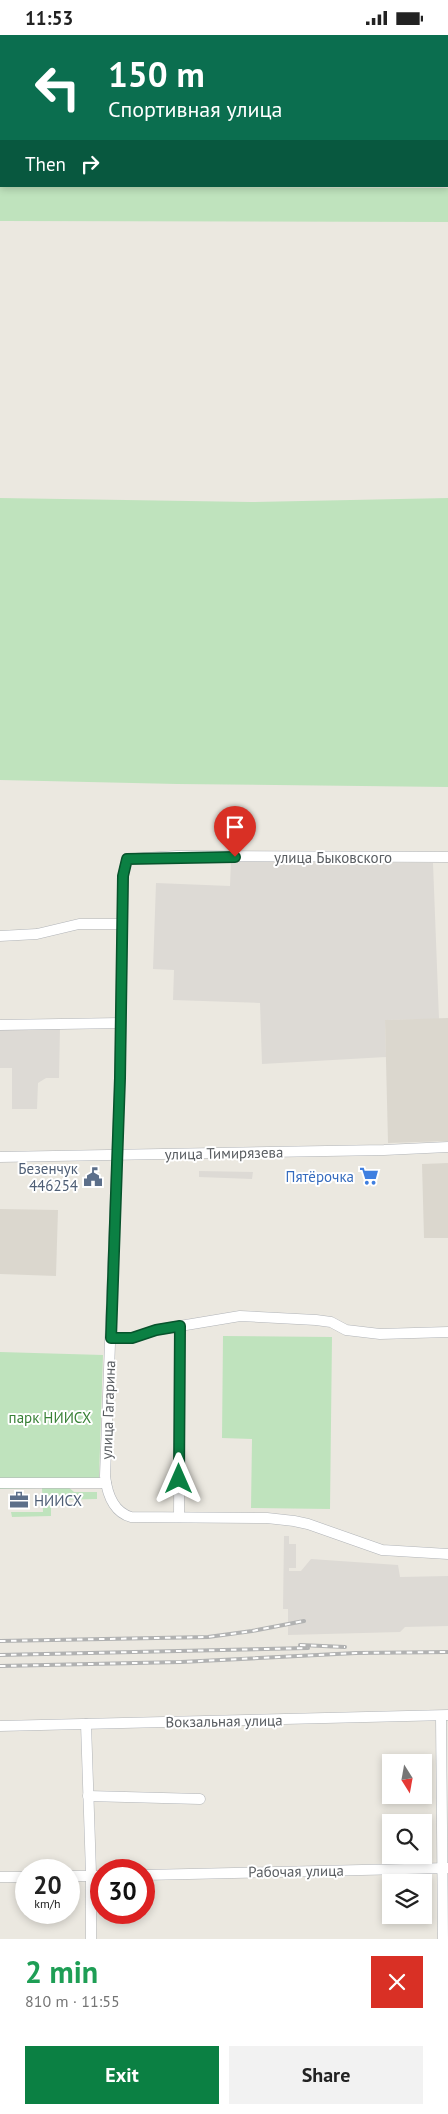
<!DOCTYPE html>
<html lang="en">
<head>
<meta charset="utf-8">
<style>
	:root { --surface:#fff; --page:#f2f2f2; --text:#222; --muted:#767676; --accent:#0b8043 }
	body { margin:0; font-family:"PT Sans",sans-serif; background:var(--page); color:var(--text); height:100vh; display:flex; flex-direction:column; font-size:19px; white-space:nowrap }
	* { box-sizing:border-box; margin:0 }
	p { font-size:16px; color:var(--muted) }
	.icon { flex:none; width:28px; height:28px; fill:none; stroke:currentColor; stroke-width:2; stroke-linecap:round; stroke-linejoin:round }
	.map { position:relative; height:1904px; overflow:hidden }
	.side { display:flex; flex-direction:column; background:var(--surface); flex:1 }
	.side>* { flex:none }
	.hud { position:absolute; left:0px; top:0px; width:449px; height:152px; box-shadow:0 2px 8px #0003; background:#0b6e4f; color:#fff; overflow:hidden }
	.needle { width:32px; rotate:169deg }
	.tools { position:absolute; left:382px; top:1719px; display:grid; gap:10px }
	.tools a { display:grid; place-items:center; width:50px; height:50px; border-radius:0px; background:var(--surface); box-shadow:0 2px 8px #0003; font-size:25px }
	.speed { position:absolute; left:15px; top:1824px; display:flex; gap:10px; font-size:25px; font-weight:700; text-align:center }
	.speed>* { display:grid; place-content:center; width:65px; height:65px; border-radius:50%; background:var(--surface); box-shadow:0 2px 8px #0003; line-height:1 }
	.speed small { font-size:12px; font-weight:400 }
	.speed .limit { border:8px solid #d22; background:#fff; color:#111 }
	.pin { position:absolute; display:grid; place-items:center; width:42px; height:42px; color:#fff; margin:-51px -21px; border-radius:50% 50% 50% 0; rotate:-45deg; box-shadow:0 0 5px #0007 }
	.pin .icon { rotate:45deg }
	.me { position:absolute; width:55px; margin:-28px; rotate:0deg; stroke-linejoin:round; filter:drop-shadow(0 0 4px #0008) }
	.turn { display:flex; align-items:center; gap:18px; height:105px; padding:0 25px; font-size:22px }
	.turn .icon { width:65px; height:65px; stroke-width:2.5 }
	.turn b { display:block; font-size:35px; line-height:42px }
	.then { display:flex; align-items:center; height:48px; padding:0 25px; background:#0003; gap:10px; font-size:19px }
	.round { display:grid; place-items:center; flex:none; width:52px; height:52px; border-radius:0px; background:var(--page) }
	.overview { display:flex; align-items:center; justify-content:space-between; height:85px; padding:0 25px }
	h1 { font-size:30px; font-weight:800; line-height:38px; color:#1e9e55 }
	.cta { display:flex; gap:10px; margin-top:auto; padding:10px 25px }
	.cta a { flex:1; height:58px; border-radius:0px; background:var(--accent); color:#fff; font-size:20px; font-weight:800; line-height:58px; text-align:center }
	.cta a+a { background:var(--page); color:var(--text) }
	.status { display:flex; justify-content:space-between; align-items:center; height:35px; padding:0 25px; background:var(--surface); direction:ltr }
	.status svg { height:14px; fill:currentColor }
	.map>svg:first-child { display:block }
	.industrial { fill:#dddad5 }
	.education { fill:#dbd7ce }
	.green { fill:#bfe3bd }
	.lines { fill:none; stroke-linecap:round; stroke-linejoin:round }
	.minor-casing { stroke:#b1b4b8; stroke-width:11 }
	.minor { stroke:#fff; stroke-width:10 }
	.rail-casing { stroke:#b1b2b2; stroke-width:4 }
	.rail { stroke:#fff; stroke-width:2; stroke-dasharray:5.5; stroke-linecap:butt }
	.route-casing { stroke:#07532c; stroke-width:12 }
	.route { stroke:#0b8043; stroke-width:9 }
	.labels { text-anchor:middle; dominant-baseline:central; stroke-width:4; stroke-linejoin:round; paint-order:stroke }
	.street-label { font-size:15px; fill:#595d61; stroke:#fff }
	.service-label { font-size:15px; fill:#4e5e75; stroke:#fff; text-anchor:end }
	.shop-label { font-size:15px; fill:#366cbe; stroke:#fff; text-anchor:end }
	.park-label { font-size:15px; fill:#398137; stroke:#fff }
</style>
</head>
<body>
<div class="status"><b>11:53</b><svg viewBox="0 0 49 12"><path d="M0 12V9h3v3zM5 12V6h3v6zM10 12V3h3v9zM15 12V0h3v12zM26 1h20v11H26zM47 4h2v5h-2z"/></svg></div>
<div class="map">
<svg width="448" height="1904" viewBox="0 0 448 1904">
	<rect width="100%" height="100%" fill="#ebe8e0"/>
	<g class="industrial">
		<polygon points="231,826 433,828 439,984 385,985 386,1022 262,1029 260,968 173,965 174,935 153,934 156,848 230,851"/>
		<polygon points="0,992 60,992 59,1043 46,1043 38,1048 37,1074 12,1074 12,1033 0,1033"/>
		<polygon points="199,1136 253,1137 252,1144 199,1142"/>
		<polygon points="284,1501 289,1501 289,1509 296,1509 296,1533 289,1533 289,1536 301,1536 311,1524 398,1530 400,1542 448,1541 448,1591 405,1592 400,1597 288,1600 288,1574 283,1574"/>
	</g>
	<g class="education">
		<polygon points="448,983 448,1106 388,1108 385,985"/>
		<polygon points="448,1128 448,1203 424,1203 422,1129"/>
		<polygon points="0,1174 58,1175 56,1241 0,1239"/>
	</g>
	<g class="green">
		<polygon points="0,149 1,151 448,153 448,187 0,186"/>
		<polygon points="0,463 251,467 448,463 448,752 177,749 0,745"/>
		<polygon points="223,1301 332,1302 330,1474 251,1473 252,1404 222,1403"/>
		<polygon points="0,1317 103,1320 99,1443 0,1443"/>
		<polygon points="66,1450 74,1457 97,1457 97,1464 51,1465 51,1481 12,1482 11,1477 43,1477 42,1453 0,1454 0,1452"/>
	</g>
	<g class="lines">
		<g class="minor-casing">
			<g id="minor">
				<path d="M448,822l-271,-1 -50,3 -4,17 -3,202 -15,398c2,17 8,36 26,41l136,1 27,3 14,3 74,26 66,4"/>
				<polyline points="0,901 37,899 79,889 122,889"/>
				<polyline points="0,990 120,988"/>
				<polyline points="0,1122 384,1115 448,1112"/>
				<polyline points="111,1303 132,1303 156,1295 240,1281 316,1285 331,1287 346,1295 380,1299 448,1297"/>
				<polyline points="0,1448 106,1448"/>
				<polyline points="179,1482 180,1291"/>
				<polyline points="441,1681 443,1904"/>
				<polyline points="86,1689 91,1838 91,1904"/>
				<polyline points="0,1691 448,1680"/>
				<polyline points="88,1761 200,1764"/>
				<polyline points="144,1840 448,1833"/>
				<polyline points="69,1841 101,1841"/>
				<polyline points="0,1842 26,1842"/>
			</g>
		</g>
		<use href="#minor" class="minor"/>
		<g class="rail-casing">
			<g id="rail">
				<polyline points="0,1606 208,1602 252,1596 304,1586"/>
				<polyline points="300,1610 345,1612"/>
				<polyline points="0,1620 308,1613"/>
				<polyline points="0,1631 181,1627 356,1618 448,1617"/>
			</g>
		</g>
		<use href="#rail" class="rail"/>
	</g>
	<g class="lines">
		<g class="route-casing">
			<polyline id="route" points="179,1444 180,1291 156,1295 132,1303 111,1303 120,1043 123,841 127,824 235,822"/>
		</g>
		<use href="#route" class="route"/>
	</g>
	<defs>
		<g id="supermarket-bare" transform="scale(1.5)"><path d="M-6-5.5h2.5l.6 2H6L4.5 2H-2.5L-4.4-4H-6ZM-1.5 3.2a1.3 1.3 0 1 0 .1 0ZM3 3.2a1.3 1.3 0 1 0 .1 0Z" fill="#3f7fe0" stroke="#fff" stroke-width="2.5" paint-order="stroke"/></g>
		<g id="civic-bare" transform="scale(1.5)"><path d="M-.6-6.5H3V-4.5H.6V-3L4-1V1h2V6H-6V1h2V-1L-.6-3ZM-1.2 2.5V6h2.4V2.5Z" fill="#5c6f8a" stroke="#fff" stroke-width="2.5" paint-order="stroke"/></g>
		<g id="office-bare" transform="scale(1.5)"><path d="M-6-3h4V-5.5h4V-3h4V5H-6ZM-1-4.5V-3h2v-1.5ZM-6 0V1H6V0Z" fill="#5c6f8a" stroke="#fff" stroke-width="2.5" paint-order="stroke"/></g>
	</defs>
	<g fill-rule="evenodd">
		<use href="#supermarket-bare" x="369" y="1141"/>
		<use href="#civic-bare" x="93" y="1142"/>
		<use href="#office-bare" x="19" y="1465"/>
	</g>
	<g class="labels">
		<g class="street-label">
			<text x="333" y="822">улица Быковского</text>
			<text transform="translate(224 1118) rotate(-1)">улица Тимирязева</text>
			<text transform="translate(108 1375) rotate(-88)">улица Гагарина</text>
			<text transform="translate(224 1686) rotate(-1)">Вокзальная улица</text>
			<text transform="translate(296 1836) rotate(-1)">Рабочая улица</text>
		</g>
		<g class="service-label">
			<text x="78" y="1133">Безенчук<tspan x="78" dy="17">446254</tspan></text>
			<text x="34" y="1465" text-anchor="start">НИИСХ</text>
		</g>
		<g class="shop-label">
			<text x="354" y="1141">Пятёрочка</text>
		</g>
		<g class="park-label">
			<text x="50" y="1382">парк НИИСХ</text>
		</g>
	</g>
</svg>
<div class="tools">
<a><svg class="needle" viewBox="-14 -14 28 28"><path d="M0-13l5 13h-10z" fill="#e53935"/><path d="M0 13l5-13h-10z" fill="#767676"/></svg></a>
<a><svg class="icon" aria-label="search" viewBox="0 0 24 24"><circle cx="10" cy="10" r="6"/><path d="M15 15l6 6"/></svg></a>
<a><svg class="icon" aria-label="layers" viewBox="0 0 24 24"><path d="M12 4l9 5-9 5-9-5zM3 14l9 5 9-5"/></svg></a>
</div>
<div class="speed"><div>20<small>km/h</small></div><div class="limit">30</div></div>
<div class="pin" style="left:235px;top:822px;background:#d93025"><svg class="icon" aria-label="arrive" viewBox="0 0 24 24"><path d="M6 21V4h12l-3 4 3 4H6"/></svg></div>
<svg class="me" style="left:179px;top:1444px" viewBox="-20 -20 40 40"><path d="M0-17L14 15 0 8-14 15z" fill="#0b8043" stroke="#fff" stroke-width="4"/></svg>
<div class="hud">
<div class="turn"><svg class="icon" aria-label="left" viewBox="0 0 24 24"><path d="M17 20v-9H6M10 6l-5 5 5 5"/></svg><div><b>150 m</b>Спортивная улица</div></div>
<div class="then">Then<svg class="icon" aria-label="right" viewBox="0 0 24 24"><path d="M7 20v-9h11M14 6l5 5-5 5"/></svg></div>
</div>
</div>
<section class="side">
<div class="overview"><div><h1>2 min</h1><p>810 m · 11:55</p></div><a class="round" style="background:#d93025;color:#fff"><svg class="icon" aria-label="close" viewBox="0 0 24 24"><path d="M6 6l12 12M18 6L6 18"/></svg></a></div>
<div class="cta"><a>Exit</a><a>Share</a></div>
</section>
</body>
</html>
